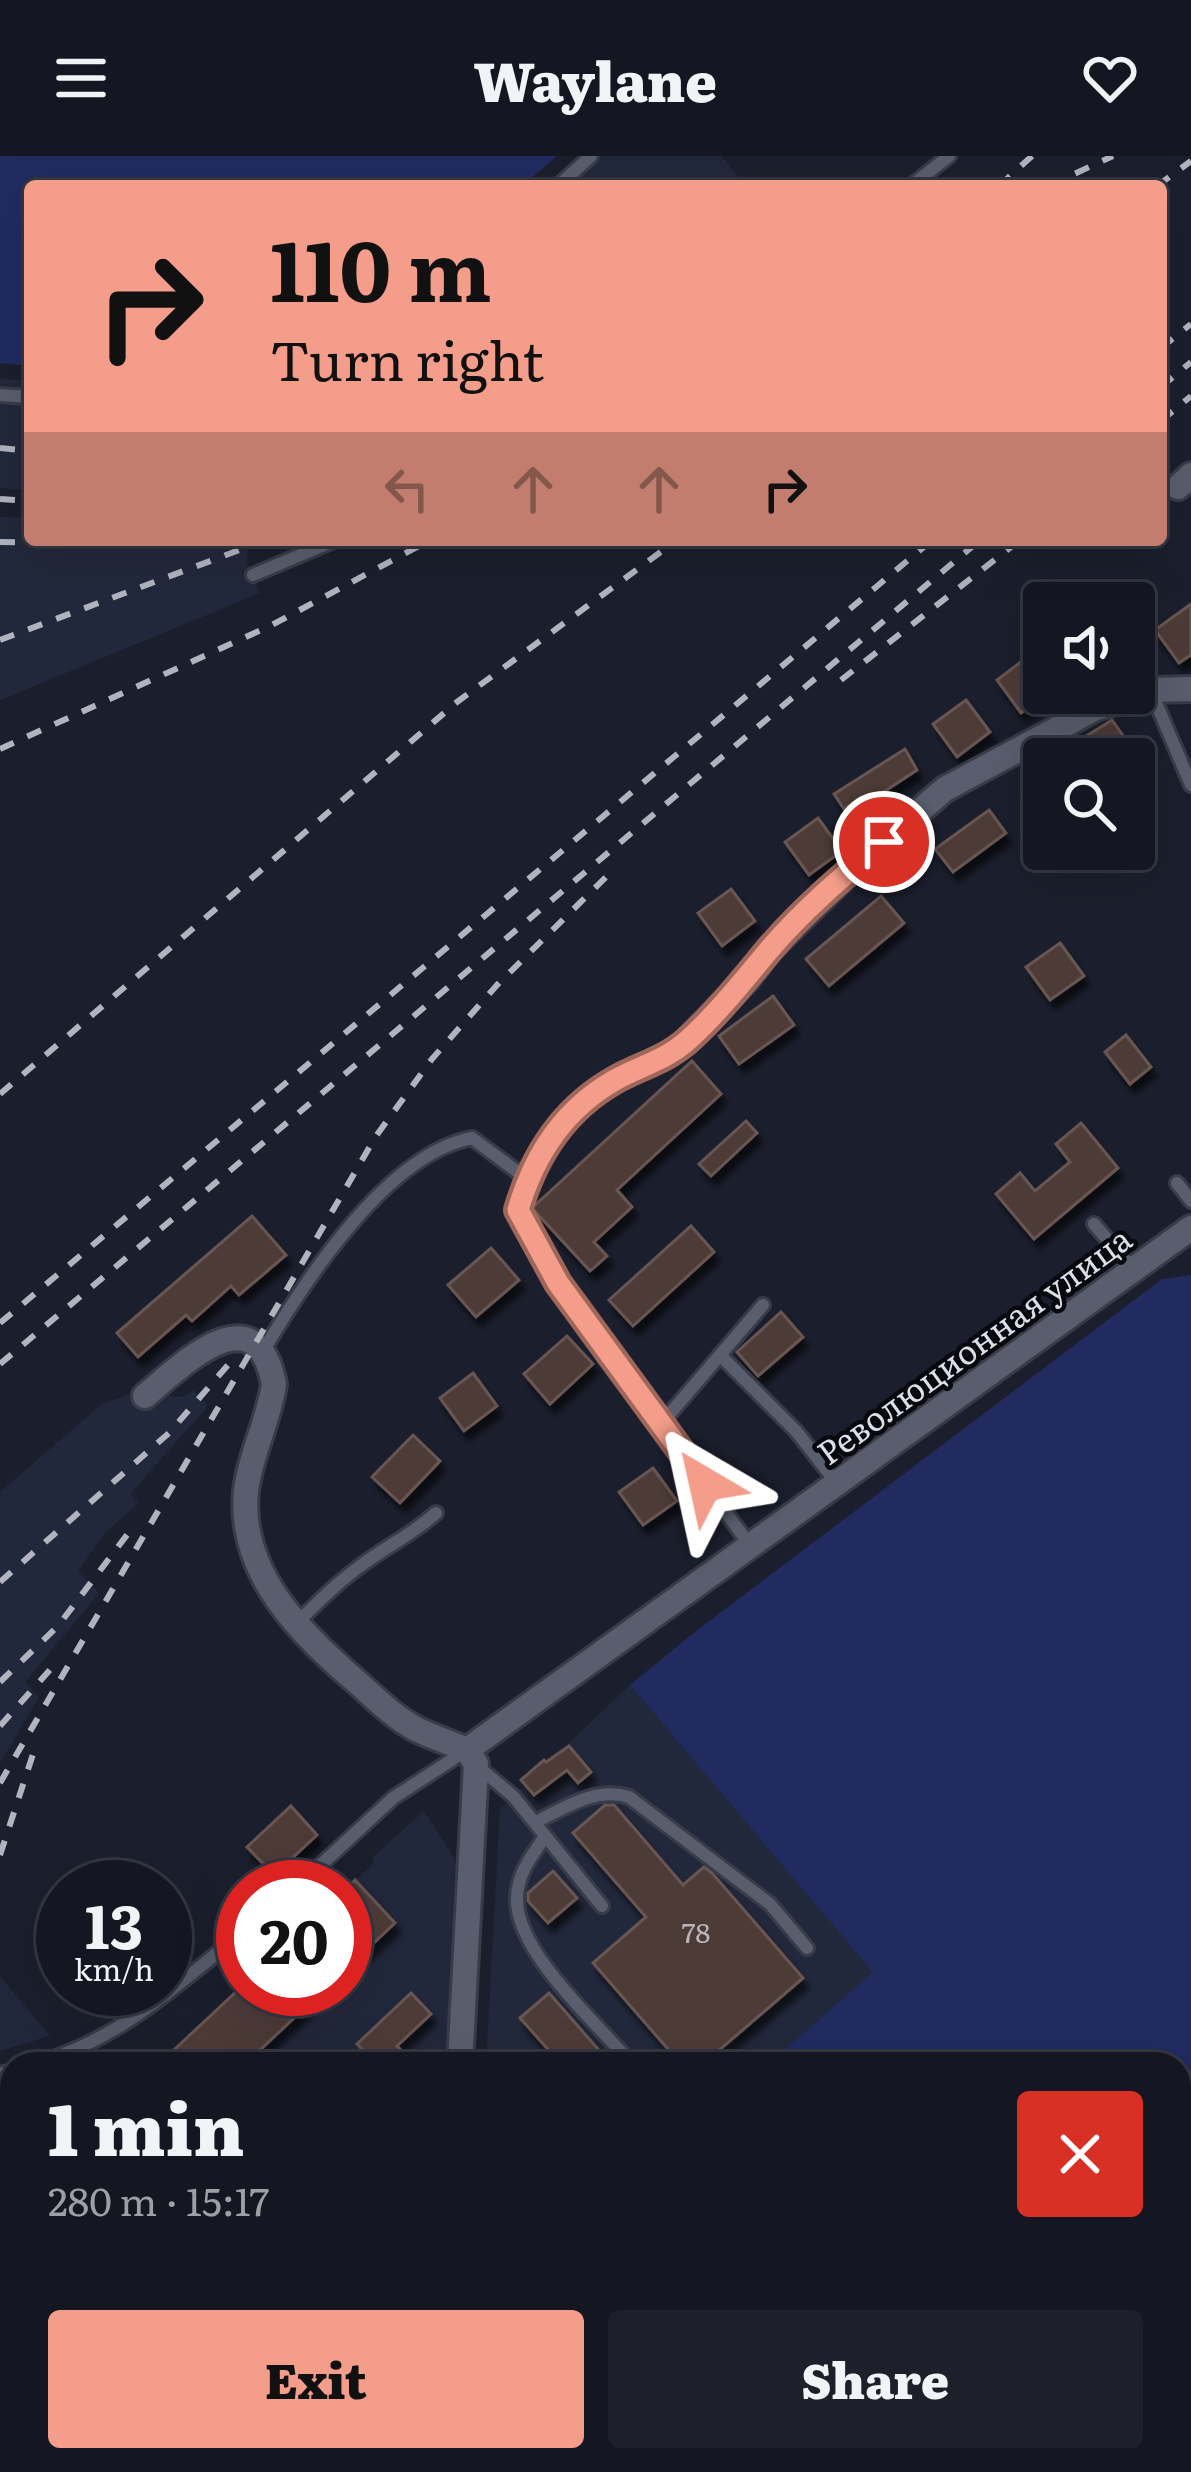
<!DOCTYPE html>
<html lang="en">
<head>
<meta charset="utf-8">
<style>
	:root { --surface:#141722; --page:#1d202a; --text:#f1f3f6; --muted:#9d9fa5; --line:#333640; --accent:#f49d8b }
	body { margin:0; font-family:Literata,serif; background:var(--page); color:var(--text); height:100vh; display:flex; flex-direction:column; font-size:45px; white-space:nowrap }
	* { box-sizing:border-box; margin:0 }
	p { font-size:39px; color:var(--muted) }
	.icon { flex:none; width:66px; height:66px; fill:none; stroke:currentColor; stroke-width:2; stroke-linecap:round; stroke-linejoin:round }
	.map { position:relative; flex:1; overflow:hidden }
	.panel { position:absolute; left:0px; top:1896px; width:1191px; height:420px; display:flex; flex-direction:column; background:var(--surface); border-radius:36px 36px 0 0; box-shadow:0 12px 48px #0002,0 0 0 3px var(--line) }
	.panel>* { flex:none }
	.hud { position:absolute; left:24px; top:24px; width:1143px; height:366px; border-radius:12px; box-shadow:0 12px 48px #0002,0 0 0 3px var(--line); background:#f49d8b; color:#111; overflow:hidden }
	.buttons { position:absolute; left:1023px; top:426px; display:grid; gap:24px }
	.buttons a { display:grid; place-items:center; width:132px; height:132px; border-radius:12px; background:var(--surface); box-shadow:0 12px 48px #0002,0 0 0 3px var(--line); font-size:60px }
	.speed { position:absolute; left:36px; top:1704px; display:flex; gap:24px; font-size:60px; font-weight:700; text-align:center }
	.speed>* { display:grid; place-content:center; width:156px; height:156px; border-radius:50%; background:var(--surface); box-shadow:0 12px 48px #0002,0 0 0 3px var(--line); line-height:1 }
	.speed small { font-size:30px; font-weight:400 }
	.speed .limit { border:18px solid #d22; background:#fff; color:#111 }
	.pin { position:absolute; display:grid; place-items:center; width:102px; height:102px; color:#fff; margin:-51px; border:6px solid #fff; border-radius:50%; box-shadow:0 3px 12px #0007 }
	.me { position:absolute; width:132px; margin:-66px; rotate:324deg; stroke-linejoin:round; filter:drop-shadow(0 0 9px #0008) }
	.turn { display:flex; align-items:center; gap:42px; height:252px; padding:0 48px; font-size:54px }
	.turn .icon { width:156px; height:156px; stroke-width:2.5 }
	.turn b { display:block; font-size:84px; line-height:102px }
	.lanes { display:flex; align-items:center; height:114px; padding:0 48px; background:#0003; justify-content:center; gap:60px; direction:ltr }
	.lanes .off { opacity:.35 }
	.round { display:grid; place-items:center; flex:none; width:126px; height:126px; border-radius:12px; background:var(--page) }
	.headline { display:flex; align-items:center; justify-content:space-between; height:204px; padding:0 48px }
	h1 { font-size:72px; font-weight:800; line-height:90px }
	.button { display:flex; gap:24px; margin-top:auto; padding:24px 48px }
	.button a { flex:1; height:138px; border-radius:12px; background:var(--accent); color:#111; font-size:48px; font-weight:800; line-height:138px; text-align:center }
	.button a+a { background:var(--page); color:var(--text) }
	header { display:flex; justify-content:space-between; align-items:center; height:156px; padding:0 48px; background:var(--surface); font-size:54px; font-weight:800 }
	.map>svg:first-child { display:block }
	.built { fill:#22283b }
	.green { fill:#212b60 }
	.building { fill:#4d3b37; stroke:#695652; stroke-width:3; filter:url(#shadow) }
	.lines { fill:none; stroke-linecap:round; stroke-linejoin:round }
	.lane-casing { stroke:#393c48; stroke-width:18 }
	.street-casing { stroke:#393c48; stroke-width:30 }
	.lane { stroke:#595e6e; stroke-width:12 }
	.street { stroke:#595e6e; stroke-width:24 }
	.rail { stroke:#b1b4bf; stroke-width:6; stroke-dasharray:15 15; stroke-linecap:butt }
	.route-casing { stroke:#9f665a; stroke-width:30 }
	.route { stroke:#f49d8b; stroke-width:21 }
	.labels { text-anchor:middle; dominant-baseline:central; stroke-width:9; stroke-linejoin:round; paint-order:stroke }
	.number-label { font-size:27px; fill:#b8b6bc }
	.street-label { font-size:33px; fill:#dcdfe9; stroke:#08090f }
</style>
</head>
<body>
<header><svg class="icon" aria-label="menu" viewBox="0 0 24 24"><path d="M4 6h16M4 12h16M4 18h16"/></svg>Waylane<svg class="icon" aria-label="heart" viewBox="0 0 24 24"><path d="M12 20l-8-8c-3-5 5-10 8-4 3-6 11-1 8 4z"/></svg></header>
<div class="map">
<svg width="1191" height="2316" viewBox="0 0 1191 2316">
	<defs>
		<filter id="shadow"><feDropShadow dx="5" dy="9" stdDeviation="3" flood-color="#0009"/></filter>
	</defs>
	<rect width="100%" height="100%" fill="#1b1f2d"/>
	<g class="built">
		<polygon points="598,0 721,0 746,30 561,30"/>
		<polygon points="0,222 30,225 30,334 0,332"/>
		<polygon points="0,361 30,362 30,384 248,384 247,406 260,437 0,544"/>
		<polygon points="193,1234 208,1250 130,1338 138,1347 104,1378 78,1415 99,1437 25,1526 39,1541 0,1607 0,1336 102,1248 137,1236 156,1250 169,1240 184,1241"/>
		<polygon points="630,1529 874,1816 769,1908 486,1908 500,1653"/>
		<polygon points="424,1655 455,1703 446,1908 159,1908 243,1829 243,1833 345,1833 345,1734 373,1708 373,1701"/>
		<polygon points="0,1820 50,1880 0,1895"/>
		<polygon points="0,2012 8,2047 12,2045 12,2304 352,2304 362,2316 0,2316"/>
	</g>
	<g class="green">
		<polygon points="0,0 557,0 522,30 30,30 30,210 0,207"/>
		<polygon points="1191,1119 1191,2316 485,2316 485,2304 1179,2304 1179,1908 769,1908 873,1816 630,1529 696,1475 1162,1123"/>
	</g>
	<g class="building">
		<polygon points="1191,448 1191,499 1179,507 1155,474"/>
		<polygon points="1030,499 1044,518 1044,540 1021,557 997,524"/>
		<polygon points="966,544 990,576 957,601 933,568"/>
		<polygon points="1112,564 1134,595 1123,603 1089,603 1077,586"/>
		<polygon points="905,593 917,614 865,648 861,641 844,653 834,638"/>
		<polygon points="989,654 1006,677 953,716 935,693"/>
		<polygon points="818,662 842,695 809,719 785,686"/>
		<polygon points="731,733 755,765 722,790 698,757"/>
		<polygon points="881,740 904,767 829,830 806,803"/>
		<polygon points="1060,787 1084,820 1050,844 1026,811"/>
		<polygon points="773,840 794,869 739,908 719,880"/>
		<polygon points="1126,879 1151,911 1130,928 1105,896"/>
		<polygon points="692,905 721,938 617,1034 632,1051 594,1086 607,1100 590,1115 532,1052"/>
		<polygon points="746,965 757,977 711,1020 699,1008"/>
		<polygon points="1081,967 1118,1012 1034,1083 996,1038 1020,1017 1035,1035 1070,1006 1056,988"/>
		<polygon points="252,1060 286,1099 239,1139 231,1130 192,1165 186,1159 138,1201 117,1177"/>
		<polygon points="691,1070 714,1096 633,1170 609,1144"/>
		<polygon points="491,1092 519,1124 476,1161 448,1129"/>
		<polygon points="781,1156 803,1181 758,1220 737,1196"/>
		<polygon points="567,1180 593,1208 550,1248 524,1218"/>
		<polygon points="473,1217 497,1250 464,1275 440,1242"/>
		<polygon points="413,1279 440,1305 400,1347 372,1321"/>
		<polygon points="653,1312 677,1345 643,1369 619,1336"/>
		<polygon points="569,1590 591,1616 578,1627 567,1614 534,1639 521,1624 544,1604 546,1606"/>
		<polygon points="605,1649 614,1649 683,1729 704,1711 712,1717 803,1822 703,1908 681,1908 593,1807 646,1761 573,1677"/>
		<polygon points="291,1650 317,1679 274,1719 247,1691"/>
		<polygon points="553,1715 577,1742 548,1767 528,1745 528,1737"/>
		<polygon points="355,1724 395,1767 345,1814 345,1734"/>
		<polygon points="239,1833 325,1833 245,1908 159,1908"/>
		<polygon points="411,1837 431,1858 397,1890 414,1908 376,1908 357,1888"/>
		<polygon points="549,1837 598,1893 581,1908 561,1908 520,1862"/>
	</g>
	<g class="lines">
		<g class="lane-casing">
			<g id="lane">
				<polyline points="558,30 591,0"/>
				<polyline points="911,30 949,0"/>
				<polyline points="0,239 30,241"/>
				<polyline points="253,419 336,384"/>
				<polyline points="1151,535 1191,629"/>
				<polyline points="527,1023 518,1054 558,1128 749,1388"/>
				<polyline points="1177,1027 1191,1045"/>
				<polyline points="1094,1068 1133,1113"/>
				<path d="M262,1197c42,-71 125,-199 210,-215l55,41c14,-17 19,-39 33,-56 33,-40 86,-53 126,-81"/>
				<polyline points="720,1199 796,1275 836,1326"/>
				<polyline points="661,1268 763,1149"/>
				<path d="M297,1467c21,-21 41,-41 66,-59 24,-18 50,-30 73,-51"/>
				<polyline points="476,1609 513,1640 602,1750"/>
				<path d="M536,1666c30,-15 59,-35 93,-25l141,107 37,44"/>
				<path d="M544,1682c-13,19 -26,35 -27,59 -3,54 81,127 115,167"/>
				<polyline points="297,1731 393,1642 467,1594"/>
				<path d="M35,1908c84,-24 141,-78 208,-132"/>
				<polyline points="0,1918 12,1915"/>
			</g>
		</g>
		<g class="street-casing">
			<g id="street">
				<polyline points="1178,331 1191,319"/>
				<polyline points="686,886 748,822 770,793 853,712 945,633 1096,552 1150,534 1191,533"/>
				<path d="M145,1240c37,-31 111,-106 129,-12 -5,36 -24,71 -28,107 -8,82 55,143 112,192 18,16 36,34 58,46 16,8 35,14 51,21"/>
				<polyline points="467,1594 1191,1072"/>
				<polyline points="460,1908 476,1608 467,1594"/>
				<polyline points="452,2304 452,2316"/>
			</g>
		</g>
		<use href="#lane" class="lane"/>
		<use href="#street" class="street"/>
		<g class="rail">
			<polyline points="999,30 1032,0"/>
			<polyline points="1048,30 1113,0"/>
			<polyline points="1157,30 1191,5"/>
			<polyline points="1161,192 1191,168"/>
			<polyline points="1161,231 1191,206"/>
			<polyline points="1161,265 1191,240"/>
			<polyline points="0,292 30,295"/>
			<polyline points="0,343 30,345"/>
			<polyline points="0,386 177,389 232,384"/>
			<polyline points="0,484 266,384"/>
			<polyline points="841,524 1020,384"/>
			<polyline points="0,593 270,470 430,384"/>
			<polyline points="0,938 457,546 677,384"/>
			<polyline points="0,1167 932,384"/>
			<polyline points="0,1208 980,384"/>
			<polyline points="0,1426 169,1277 234,1202"/>
			<polyline points="0,1526 58,1470 136,1367"/>
			<polyline points="0,1570 56,1507"/>
			<polyline points="0,1627 376,980 432,903 497,829 608,719"/>
			<polyline points="0,1699 36,1589"/>
		</g>
	</g>
	<g class="lines">
		<g class="route-casing">
			<path id="route" d="M705,1328l-147,-201 -40,-73c16,-55 46,-101 97,-130 25,-14 51,-20 73,-40 30,-27 55,-59 81,-90 33,-39 75,-75 115,-108"/>
		</g>
		<use href="#route" class="route"/>
	</g>
	<g class="labels">
		<g class="number-label">
			<text x="696" y="1775">78</text>
		</g>
		<g class="street-label">
			<text transform="translate(973 1188) rotate(-36)">Революционная улица</text>
		</g>
	</g>
</svg>
<div class="buttons">
<a><svg class="icon" aria-label="sound" viewBox="0 0 24 24"><path d="M4 9h4l5-4v14l-5-4H4zM17 9q2 3 0 6"/></svg></a>
<a><svg class="icon" aria-label="search" viewBox="0 0 24 24"><circle cx="10" cy="10" r="6"/><path d="M15 15l6 6"/></svg></a>
</div>
<div class="speed"><div>13<small>km/h</small></div><div class="limit">20</div></div>
<div class="pin" style="left:884px;top:686px;background:#d93025"><svg class="icon" aria-label="arrive" viewBox="0 0 24 24"><path d="M6 21V4h12l-3 4 3 4H6"/></svg></div>
<svg class="me" style="left:705px;top:1328px" viewBox="-20 -20 40 40"><path d="M0-17L14 15 0 8-14 15z" fill="#f49d8b" stroke="#fff" stroke-width="4"/></svg>
<div class="hud">
<div class="turn"><svg class="icon" aria-label="right" viewBox="0 0 24 24"><path d="M7 20v-9h11M14 6l5 5-5 5"/></svg><div><b>110 m</b>Turn right</div></div>
<div class="lanes"><svg class="icon off" aria-label="left" viewBox="0 0 24 24"><path d="M17 20v-9H6M10 6l-5 5 5 5"/></svg><svg class="icon off" aria-label="ahead" viewBox="0 0 24 24"><path d="M12 20V5M6 11l6-6 6 6"/></svg><svg class="icon off" aria-label="ahead" viewBox="0 0 24 24"><path d="M12 20V5M6 11l6-6 6 6"/></svg><svg class="icon" aria-label="right" viewBox="0 0 24 24"><path d="M7 20v-9h11M14 6l5 5-5 5"/></svg></div>
</div>
<section class="panel">
<div class="headline"><div><h1>1 min</h1><p>280 m · 15:17</p></div><a class="round" style="background:#d93025;color:#fff"><svg class="icon" aria-label="close" viewBox="0 0 24 24"><path d="M6 6l12 12M18 6L6 18"/></svg></a></div>
<div class="button"><a>Exit</a><a>Share</a></div>
</section>
</div>
</body>
</html>
